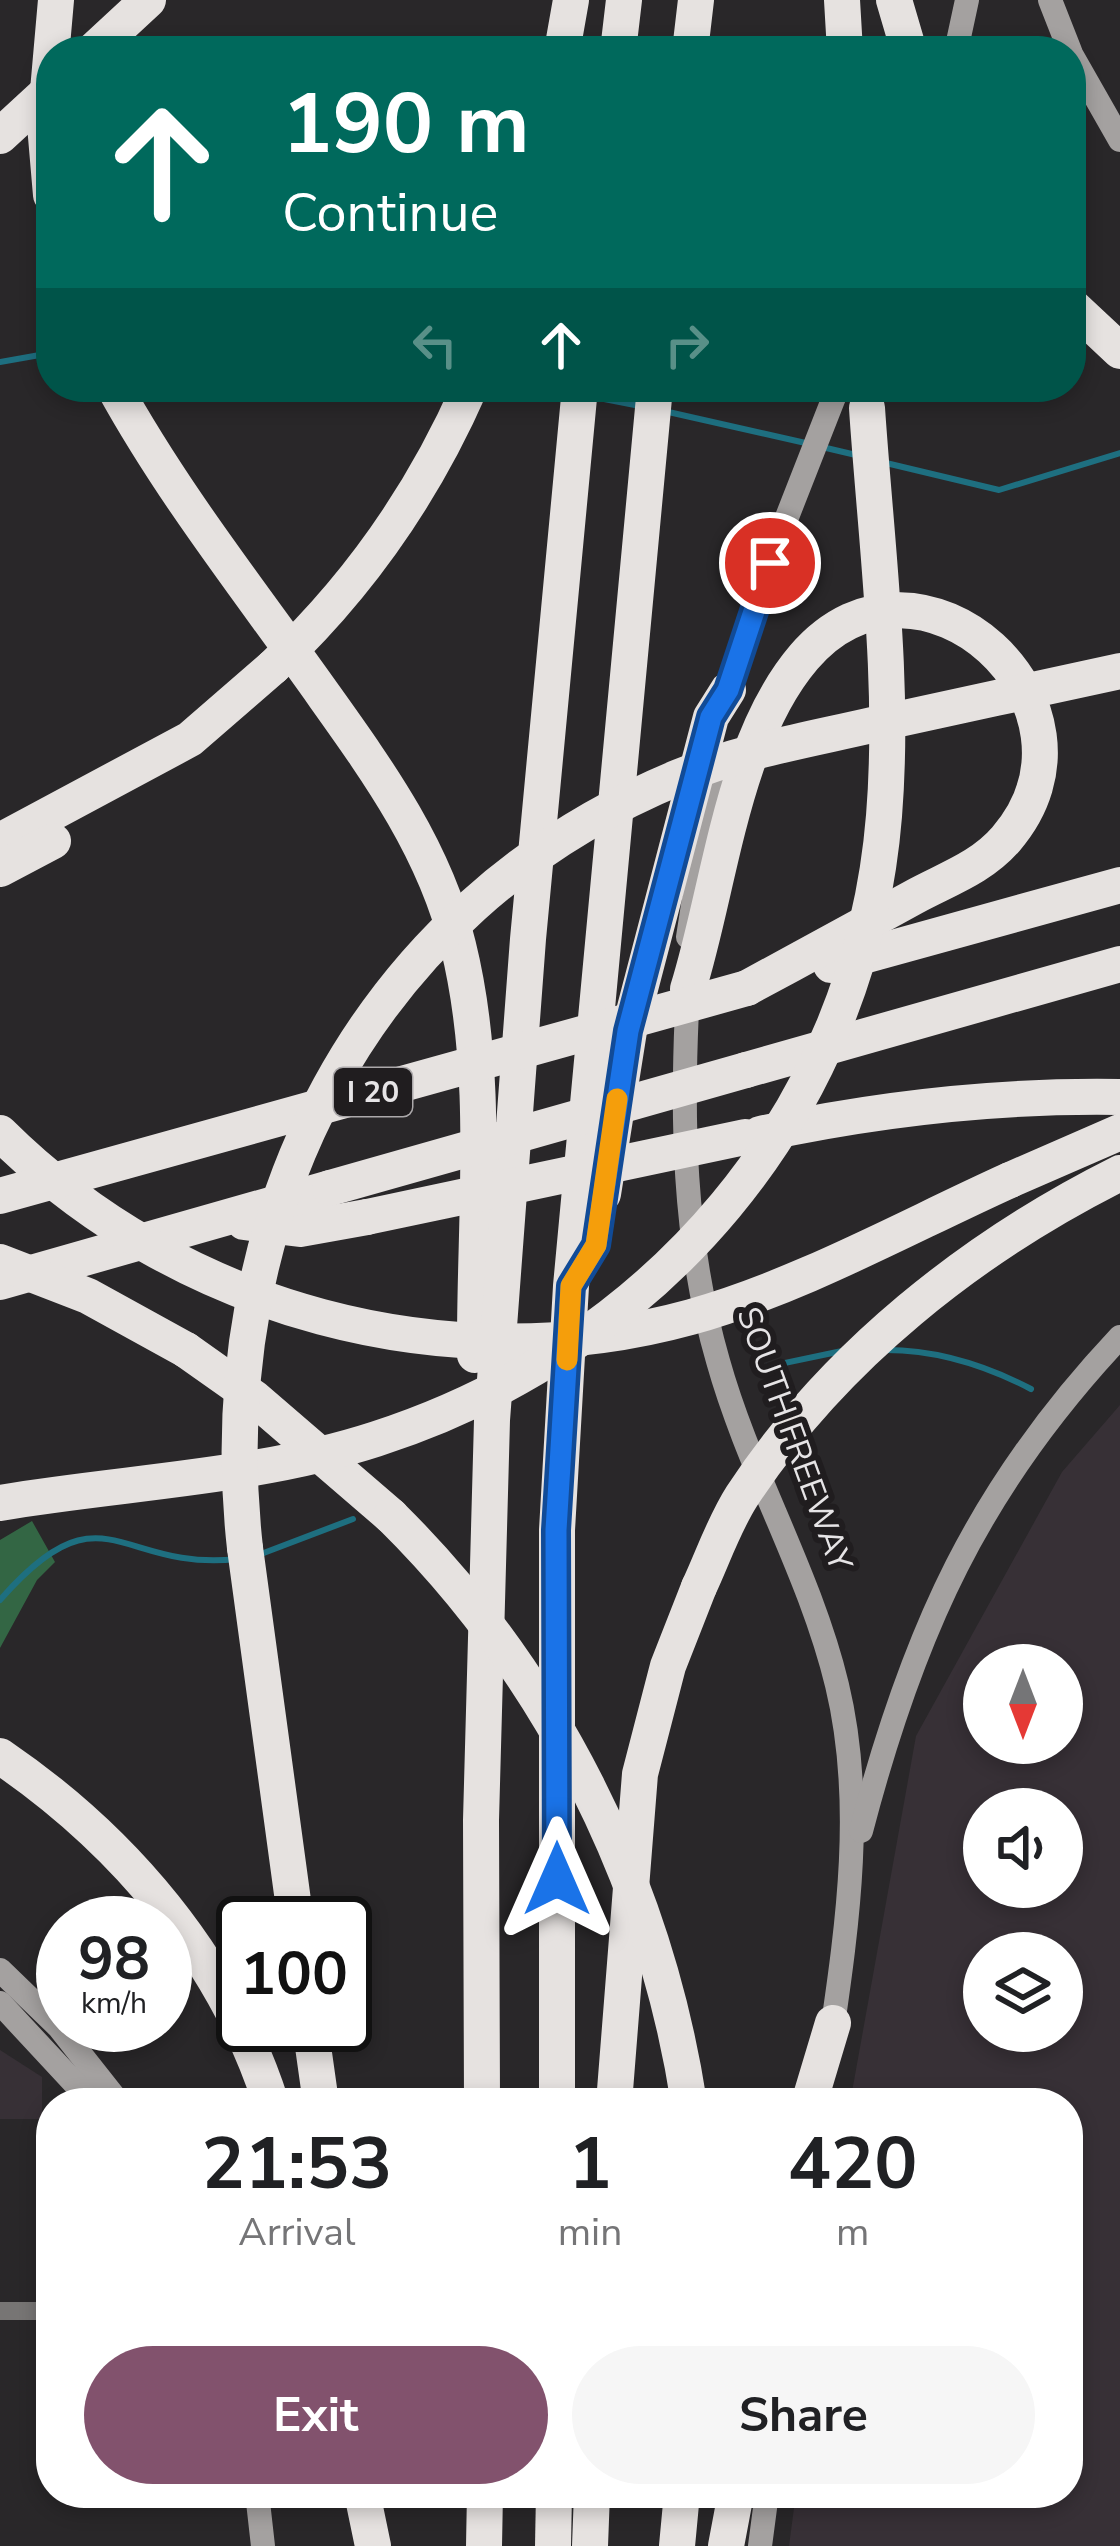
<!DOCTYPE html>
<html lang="en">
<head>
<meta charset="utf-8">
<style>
	:root { --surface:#fff; --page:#f6f6f6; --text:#202124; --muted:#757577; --accent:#82526d }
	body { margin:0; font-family:"Nunito Sans",sans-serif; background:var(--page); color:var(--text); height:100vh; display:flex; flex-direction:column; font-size:45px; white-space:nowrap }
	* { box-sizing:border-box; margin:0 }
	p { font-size:39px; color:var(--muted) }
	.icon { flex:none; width:66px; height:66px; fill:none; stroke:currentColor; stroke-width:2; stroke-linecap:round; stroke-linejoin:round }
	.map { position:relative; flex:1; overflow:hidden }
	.sheet { position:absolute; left:36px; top:2088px; width:1047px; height:420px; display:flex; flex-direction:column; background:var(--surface); border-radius:48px; box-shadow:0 6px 18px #0003 }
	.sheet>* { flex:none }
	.guide { position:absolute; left:36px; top:36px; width:1050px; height:366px; border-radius:48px; box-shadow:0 6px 18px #0003; background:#00695c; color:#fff; overflow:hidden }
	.needle { width:78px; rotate:180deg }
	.fabs { position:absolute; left:963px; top:1644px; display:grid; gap:24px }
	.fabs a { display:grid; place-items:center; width:120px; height:120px; border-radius:50%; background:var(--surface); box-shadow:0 6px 18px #0003; font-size:60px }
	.speed { position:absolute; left:36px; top:1896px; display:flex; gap:24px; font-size:60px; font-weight:700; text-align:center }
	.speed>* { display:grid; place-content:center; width:156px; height:156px; border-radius:50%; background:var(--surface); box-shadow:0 6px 18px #0003; line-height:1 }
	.speed small { font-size:30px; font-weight:400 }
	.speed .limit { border:6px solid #111; border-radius:18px; background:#fff; color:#111 }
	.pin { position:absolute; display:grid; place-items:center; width:102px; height:102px; color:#fff; margin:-51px; border:6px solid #fff; border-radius:50%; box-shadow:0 3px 12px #0007 }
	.me { position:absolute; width:132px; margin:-66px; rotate:0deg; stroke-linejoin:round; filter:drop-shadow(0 0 9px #0008) }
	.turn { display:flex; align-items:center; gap:42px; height:252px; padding:0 48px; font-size:54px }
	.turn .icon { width:156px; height:156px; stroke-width:2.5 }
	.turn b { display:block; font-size:84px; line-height:102px }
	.lanes { display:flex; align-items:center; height:114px; padding:0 48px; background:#0003; justify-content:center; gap:60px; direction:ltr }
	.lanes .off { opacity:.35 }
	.eta { display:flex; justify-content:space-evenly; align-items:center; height:204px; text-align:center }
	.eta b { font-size:72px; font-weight:700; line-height:84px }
	.primary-button { display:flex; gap:24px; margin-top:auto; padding:24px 48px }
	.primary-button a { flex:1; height:138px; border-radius:72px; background:var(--accent); color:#fff; font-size:48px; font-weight:700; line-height:138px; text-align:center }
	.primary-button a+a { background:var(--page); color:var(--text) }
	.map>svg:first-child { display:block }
	.built { fill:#373036; fill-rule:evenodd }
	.forest { fill:#364 }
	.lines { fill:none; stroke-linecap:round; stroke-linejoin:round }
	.stream { stroke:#1e6f80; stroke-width:6 }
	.minor { stroke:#777574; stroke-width:18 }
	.secondary { stroke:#a4a1a0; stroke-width:24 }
	.motorway { stroke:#e6e2e0; stroke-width:36 }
	.motorway-bridge { stroke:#e6e2e0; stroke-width:36 }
	.route-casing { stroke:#114b97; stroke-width:30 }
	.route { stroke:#1a73e8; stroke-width:21 }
	.slow { stroke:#f59e0b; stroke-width:21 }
	.labels { text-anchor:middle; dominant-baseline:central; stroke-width:12; stroke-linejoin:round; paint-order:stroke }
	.shield { fill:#201d1f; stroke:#aba8aa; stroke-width:3 }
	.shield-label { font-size:30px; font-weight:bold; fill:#e6e4e6 }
	.street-label { font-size:33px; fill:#e6e4e6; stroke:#201d1f }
</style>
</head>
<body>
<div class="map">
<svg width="1120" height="2546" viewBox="0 0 1120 2546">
	<rect width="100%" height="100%" fill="#292729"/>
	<g class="built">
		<path d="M1120,1405v1141h-331l7,-53h272v-390h-218l66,-367 146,-264zM984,1665h78v78h-78zM984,1809h78v78h-78zM984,1953h78v78h-78z"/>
		<polygon points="0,2050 42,2077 42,2119 0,2119"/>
	</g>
	<polygon class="forest" points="32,1521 55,1562 37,1580 0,1648 0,1540"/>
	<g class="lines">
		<g class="stream">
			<polyline points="0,362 51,353"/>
			<polyline points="541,387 569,392"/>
			<polyline points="594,397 640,406"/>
			<polyline points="664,411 810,444"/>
			<polyline points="822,447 856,455"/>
			<polyline points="886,463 999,490 1120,453"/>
			<path d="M886,1350c50,0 101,16 145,39"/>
			<polyline points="756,1369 842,1351"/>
			<polyline points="261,1554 353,1519"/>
			<path d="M0,1600c103,-118 119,-28 237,-41"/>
		</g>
		<polyline class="minor" points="0,2311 51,2311"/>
		<g class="secondary">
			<polyline points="1050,0 1070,51"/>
			<polyline points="956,51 967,0"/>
			<polyline points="1071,54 1120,140"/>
			<polyline points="727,701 769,563 838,387"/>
			<polyline points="688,937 715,764"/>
			<path d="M688,990c-7,125 -5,250 30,371 31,111 92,212 119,324 28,116 11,237 -6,353"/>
			<path d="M861,1831c52,-199 117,-343 259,-494"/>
			<polyline points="0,1970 59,2027 119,2103"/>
			<polyline points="0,2003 93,2103"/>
			<polyline points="257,2493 263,2546"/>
			<polyline points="760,2546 767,2493"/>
		</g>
		<g class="motorway">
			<polyline points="842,0 845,51"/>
			<polyline points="894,0 909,51"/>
			<polyline points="93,51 148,0"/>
			<polyline points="562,51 571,0"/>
			<polyline points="618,51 624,0"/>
			<polyline points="690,51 696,0"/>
			<polyline points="51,195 45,125 56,0"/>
			<polyline points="1071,305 1120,351"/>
			<path d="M114,387c60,109 139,208 211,310 55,77 110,154 133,248 33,133 16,274 17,410"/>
			<polyline points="0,841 190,739 273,667"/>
			<polyline points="0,869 53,841"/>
			<polyline points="831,965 1120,885"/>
			<path d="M688,989c32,-102 44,-248 116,-332 115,-134 316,49 202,182 -25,29 -59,40 -92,58 -55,30 -111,61 -167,91"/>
			<polyline points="746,1070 1120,964"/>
			<path d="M760,1134c121,-26 236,-39 360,-37"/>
			<polyline points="1010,1180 1120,1132"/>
			<polyline points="603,1194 629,1031 711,717 728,690"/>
			<polyline points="244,1222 300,1229 367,1217"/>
			<polyline points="0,1282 330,1188"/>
			<polyline points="186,1350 254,1398 391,1516"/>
			<polyline points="245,1548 296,1923"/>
			<path d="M0,1756c123,84 225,203 271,347"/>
			<polyline points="310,2025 321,2103"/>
			<polyline points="482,2103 481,1820 492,1420 528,939 580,387"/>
			<polyline points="557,2103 557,1530 571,1286 655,387"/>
			<polyline points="614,2103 640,1774 668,1666 699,1587"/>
			<polyline points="809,2103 833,2023"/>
			<polyline points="362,2493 373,2546"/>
			<polyline points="484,2546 485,2493"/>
			<polyline points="553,2546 554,2493"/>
			<polyline points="590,2546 592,2493"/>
			<polyline points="677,2546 682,2493"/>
			<polyline points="726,2546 736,2493"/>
		</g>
		<g class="motorway-bridge">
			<polyline points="0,136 51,89"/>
			<path d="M273,667c84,-79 151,-175 197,-280"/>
			<path d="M0,1133c179,178 448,251 691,184 110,-31 215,-90 319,-137"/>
			<polyline points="330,1188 746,1070"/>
			<polyline points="0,1196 747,988"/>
			<polyline points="367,1217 745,1137"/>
			<polyline points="0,1262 88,1296 186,1350"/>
			<path d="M0,1503c124,-21 256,-25 376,-64 279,-90 484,-325 508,-623 11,-135 -8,-273 -17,-408"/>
			<path d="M391,1516c159,157 264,366 298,587"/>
			<path d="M245,1548c-37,-331 118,-641 434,-771 62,-26 128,-37 193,-52 83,-18 165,-36 248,-54"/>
			<path d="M699,1587c14,-30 25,-63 43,-91 91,-139 230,-249 378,-323"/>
		</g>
	</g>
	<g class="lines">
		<g class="route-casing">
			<polyline id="route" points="557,1879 556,1530 571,1286 596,1245 628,1031 711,717 728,690 770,563"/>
		</g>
		<use href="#route" class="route"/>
		<polyline class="slow" points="567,1360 571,1286 596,1245 617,1099"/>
	</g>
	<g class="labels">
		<rect class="shield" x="334" y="1068" width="78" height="48" rx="9"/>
		<g class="shield-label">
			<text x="373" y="1092">I 20</text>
		</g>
		<g class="street-label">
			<text transform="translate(794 1439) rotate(70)">SOUTH FREEWAY</text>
		</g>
	</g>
</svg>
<div class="fabs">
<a><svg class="needle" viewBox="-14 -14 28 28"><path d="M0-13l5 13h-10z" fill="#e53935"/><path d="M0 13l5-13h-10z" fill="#757577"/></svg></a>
<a><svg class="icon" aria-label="sound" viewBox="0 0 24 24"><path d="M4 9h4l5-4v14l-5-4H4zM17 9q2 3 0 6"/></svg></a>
<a><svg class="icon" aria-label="layers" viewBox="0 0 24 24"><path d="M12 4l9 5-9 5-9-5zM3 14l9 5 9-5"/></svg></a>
</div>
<div class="speed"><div>98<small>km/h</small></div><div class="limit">100</div></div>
<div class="pin" style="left:770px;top:563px;background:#d93025"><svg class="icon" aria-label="arrive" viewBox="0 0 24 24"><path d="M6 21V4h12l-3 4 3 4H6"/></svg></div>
<svg class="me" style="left:557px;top:1879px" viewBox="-20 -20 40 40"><path d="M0-17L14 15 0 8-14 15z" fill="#1a73e8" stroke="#fff" stroke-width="4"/></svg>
<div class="guide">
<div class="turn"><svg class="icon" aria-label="ahead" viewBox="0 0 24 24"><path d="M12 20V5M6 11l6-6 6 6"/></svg><div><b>190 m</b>Continue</div></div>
<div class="lanes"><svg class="icon off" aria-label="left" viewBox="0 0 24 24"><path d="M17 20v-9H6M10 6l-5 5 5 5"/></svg><svg class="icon" aria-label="ahead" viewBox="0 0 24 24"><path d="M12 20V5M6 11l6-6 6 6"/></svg><svg class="icon off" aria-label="right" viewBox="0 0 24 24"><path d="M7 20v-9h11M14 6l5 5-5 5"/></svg></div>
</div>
<section class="sheet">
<div class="eta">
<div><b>21:53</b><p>Arrival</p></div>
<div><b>1</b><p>min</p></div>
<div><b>420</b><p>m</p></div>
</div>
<div class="primary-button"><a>Exit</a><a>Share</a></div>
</section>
</div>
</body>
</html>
